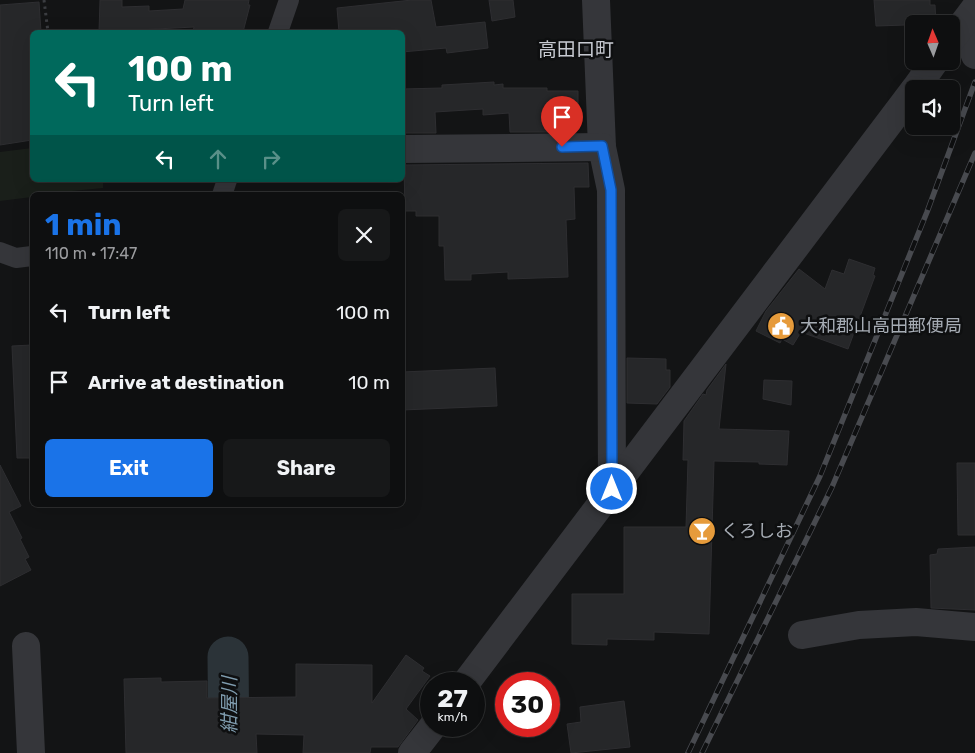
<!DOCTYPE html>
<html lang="en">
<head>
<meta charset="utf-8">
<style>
	:root { --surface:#0e0f10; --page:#171819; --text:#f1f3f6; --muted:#9b9c9f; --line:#2e2f30; --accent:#1a73e8 }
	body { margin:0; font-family:Rubik,"Noto Sans JP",sans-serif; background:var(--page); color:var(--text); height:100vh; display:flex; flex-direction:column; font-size:19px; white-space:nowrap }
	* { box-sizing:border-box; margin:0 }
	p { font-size:16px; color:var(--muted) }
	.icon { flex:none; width:28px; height:28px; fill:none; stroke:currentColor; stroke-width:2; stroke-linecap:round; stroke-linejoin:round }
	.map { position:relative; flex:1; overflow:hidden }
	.panel { position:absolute; left:30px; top:192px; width:375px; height:315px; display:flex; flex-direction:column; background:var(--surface); border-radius:8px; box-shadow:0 5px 20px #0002,0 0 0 1px var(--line) }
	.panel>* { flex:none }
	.banner { position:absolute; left:30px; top:30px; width:375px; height:152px; border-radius:8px; box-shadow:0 5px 20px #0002,0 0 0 1px var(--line); background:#00695c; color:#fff; overflow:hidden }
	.needle { width:32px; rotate:358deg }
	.controls { position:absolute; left:905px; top:15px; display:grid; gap:10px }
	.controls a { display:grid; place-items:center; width:55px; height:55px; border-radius:8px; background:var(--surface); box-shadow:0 5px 20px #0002,0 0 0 1px var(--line); font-size:25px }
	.speed { position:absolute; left:420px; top:672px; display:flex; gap:10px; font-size:25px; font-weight:700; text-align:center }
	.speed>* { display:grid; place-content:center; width:65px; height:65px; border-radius:50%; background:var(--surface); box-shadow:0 5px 20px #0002,0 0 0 1px var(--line); line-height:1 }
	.speed small { font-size:12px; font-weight:400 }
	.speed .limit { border:8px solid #d22; background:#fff; color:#111 }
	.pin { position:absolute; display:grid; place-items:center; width:42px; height:42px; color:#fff; margin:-51px -21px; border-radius:50% 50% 50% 0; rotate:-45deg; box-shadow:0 0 5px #0007 }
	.pin .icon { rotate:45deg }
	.me { position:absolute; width:55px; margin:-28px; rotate:0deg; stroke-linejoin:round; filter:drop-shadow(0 0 4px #0008) }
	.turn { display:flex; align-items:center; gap:18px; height:105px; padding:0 15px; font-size:22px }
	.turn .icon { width:65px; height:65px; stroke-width:2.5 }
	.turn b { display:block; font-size:35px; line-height:42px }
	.lanes { display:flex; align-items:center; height:48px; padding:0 15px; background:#0003; justify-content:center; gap:25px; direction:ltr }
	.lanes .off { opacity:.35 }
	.round { display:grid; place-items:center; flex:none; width:52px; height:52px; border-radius:8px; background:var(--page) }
	.summary { display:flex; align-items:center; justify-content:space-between; height:85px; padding:0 15px }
	h1 { font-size:30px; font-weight:700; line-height:38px; color:var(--accent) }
	.primary-button { display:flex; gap:10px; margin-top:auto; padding:10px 15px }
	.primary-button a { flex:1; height:58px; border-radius:8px; background:var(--accent); color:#fff; font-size:20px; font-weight:700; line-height:58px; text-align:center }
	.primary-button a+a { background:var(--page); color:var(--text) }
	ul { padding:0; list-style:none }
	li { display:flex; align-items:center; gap:15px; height:70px; padding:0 15px }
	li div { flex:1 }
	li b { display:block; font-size:19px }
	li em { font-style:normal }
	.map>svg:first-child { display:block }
	.green { fill:#1a1f1a }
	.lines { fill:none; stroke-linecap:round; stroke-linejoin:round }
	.river { stroke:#2b3338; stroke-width:41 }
	.building { fill:#262729; stroke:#2e2e31 }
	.path { stroke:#3b3d41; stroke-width:3; stroke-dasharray:2.5 4; stroke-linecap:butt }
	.pedestrian { stroke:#35363a; stroke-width:20 }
	.minor { stroke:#35363a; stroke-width:28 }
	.rail-casing { stroke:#484a4f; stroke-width:5.5 }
	.rail { stroke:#0e0f10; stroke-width:4; stroke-dasharray:11; stroke-linecap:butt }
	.route-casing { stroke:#114b97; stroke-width:12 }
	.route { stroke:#1a73e8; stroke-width:9 }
	.labels { text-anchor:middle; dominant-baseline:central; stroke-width:5; stroke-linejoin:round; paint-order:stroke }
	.poi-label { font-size:18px; fill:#a6acb4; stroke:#0e0f10; text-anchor:start }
	.neighbourhood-label { font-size:19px; fill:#c7cad1; stroke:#0e0f10 }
	.water-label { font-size:19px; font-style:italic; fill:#7f9cae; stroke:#0e0f10 }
</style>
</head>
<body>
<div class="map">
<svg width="975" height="753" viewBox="0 0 975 753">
	<rect width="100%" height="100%" fill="#131415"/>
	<polygon class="green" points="32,148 32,180 103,180 103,188 32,195 32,197 0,201 0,152"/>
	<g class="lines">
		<polyline class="river" points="228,657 229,753"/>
	</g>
	<g class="building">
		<polygon points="100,0 122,0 122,7 149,6 149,11 183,9 185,0 249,0 248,5 250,5 243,32 193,32 194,27 99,32"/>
		<polygon points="412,0 431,0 436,27 485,22 488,48 447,53 446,48 402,52 402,32 339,32 337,8"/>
		<polygon points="489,0 513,0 515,17 492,21"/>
		<polygon points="874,0 930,0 930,5 935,5 936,24 876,26"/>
		<polygon points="39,2 41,32 32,32 32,140 0,145 0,5"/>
		<polygon points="494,82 494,85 503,84 503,88 547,88 547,91 578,91 578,117 554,117 555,132 510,132 509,113 483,115 483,109 435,112 436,133 402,133 402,89 442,88 442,85"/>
		<polygon points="588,163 589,187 574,187 575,219 566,220 568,277 508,279 508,272 471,274 471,280 445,280 444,246 439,246 439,216 416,216 416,211 405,211 404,165"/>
		<polygon points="849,259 875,268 873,275 875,276 848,349 801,332 793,345 782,339 780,343 756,331 766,311 799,269 825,289 832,270 844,274"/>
		<polygon points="32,345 32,458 17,458 12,346"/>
		<polygon points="627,358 666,359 666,370 670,370 670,387 657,404 627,403"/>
		<polygon points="726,364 719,429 789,431 787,465 759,464 759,462 714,461 709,634 654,632 654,640 607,639 607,645 572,644 572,594 624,594 624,527 686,527 688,460 683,460 684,421 703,394 706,395 707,390"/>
		<polygon points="495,368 497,406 402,410 402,372"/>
		<polygon points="764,380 792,381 791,405 763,399"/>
		<polygon points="957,463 975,463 975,535 958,535"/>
		<polygon points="0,465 21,506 9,512 22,538 20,539 29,557 25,559 31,570 0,586"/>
		<polygon points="975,547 975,610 931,608 930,555 937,554 938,549"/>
		<polygon points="406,655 424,668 422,671 430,676 406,709 418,720 398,747 371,747 370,753 303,753 304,735 256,734 257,753 126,753 124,679 161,678 161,682 207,681 207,698 296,697 296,664 372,665 372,703"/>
		<polygon points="624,701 630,747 571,753 567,724 581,722 580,707"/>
	</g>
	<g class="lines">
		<polyline class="path" points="44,0 48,32"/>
		<g class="pedestrian">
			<polyline points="278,32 289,0"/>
			<polyline points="222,195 227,180"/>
			<polyline points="0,252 16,258 32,256"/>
		</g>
		<g class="minor">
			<polyline points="596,0 602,147 611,190 612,489"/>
			<polyline points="963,25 975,55"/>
			<polyline points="951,40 975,8"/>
			<polyline points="915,89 935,61"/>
			<polyline points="402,149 602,147"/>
			<polyline points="802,635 859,625 916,622 975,627"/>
			<polyline points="26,646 31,753"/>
			<polyline points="465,684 914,90"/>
			<polyline points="412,753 433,726"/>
		</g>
		<g class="rail-casing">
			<g id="rail">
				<polyline points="688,753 820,476 927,212 975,82"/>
				<polyline points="702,753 832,487 975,153"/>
			</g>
		</g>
		<use href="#rail" class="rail"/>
	</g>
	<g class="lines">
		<g class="route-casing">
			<polyline id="route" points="562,147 602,146 611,190 612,489"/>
		</g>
		<use href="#route" class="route"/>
	</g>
	<defs>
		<g id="civic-disc" transform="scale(1.4375)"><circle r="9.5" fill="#e69b3b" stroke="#0e0f10"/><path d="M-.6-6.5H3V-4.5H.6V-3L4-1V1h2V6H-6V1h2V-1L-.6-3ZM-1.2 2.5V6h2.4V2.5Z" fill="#fff"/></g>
		<g id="bar-disc" transform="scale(1.4375)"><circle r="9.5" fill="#e69b3b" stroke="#0e0f10"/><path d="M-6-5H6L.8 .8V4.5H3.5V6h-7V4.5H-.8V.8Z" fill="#fff"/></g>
	</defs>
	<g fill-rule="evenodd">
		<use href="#civic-disc" x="781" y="326"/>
		<use href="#bar-disc" x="702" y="531"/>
	</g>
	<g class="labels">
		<g class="poi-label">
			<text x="800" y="326">大和郡山高田郵便局</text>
			<text x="721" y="531">くろしお</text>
		</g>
		<g class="neighbourhood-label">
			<text x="576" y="49">高田口町</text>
		</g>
		<g class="water-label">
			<text transform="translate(229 705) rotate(-90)">紺屋川</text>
		</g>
	</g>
</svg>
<div class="controls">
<a><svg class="needle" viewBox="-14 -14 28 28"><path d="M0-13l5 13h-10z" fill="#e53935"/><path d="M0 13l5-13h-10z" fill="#9b9c9f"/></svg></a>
<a><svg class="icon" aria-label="sound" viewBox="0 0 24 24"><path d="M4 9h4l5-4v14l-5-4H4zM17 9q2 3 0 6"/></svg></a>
</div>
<div class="speed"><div>27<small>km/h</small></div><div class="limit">30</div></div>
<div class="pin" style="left:562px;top:147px;background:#d93025"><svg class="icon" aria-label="arrive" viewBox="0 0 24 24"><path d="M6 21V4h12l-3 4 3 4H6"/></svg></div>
<svg class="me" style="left:612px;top:489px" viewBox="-20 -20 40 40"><circle r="17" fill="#1a73e8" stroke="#fff" stroke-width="3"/><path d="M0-11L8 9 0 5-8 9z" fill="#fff"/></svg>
<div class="banner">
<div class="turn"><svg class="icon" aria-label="left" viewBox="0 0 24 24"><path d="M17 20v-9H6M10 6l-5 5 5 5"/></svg><div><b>100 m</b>Turn left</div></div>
<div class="lanes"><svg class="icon" aria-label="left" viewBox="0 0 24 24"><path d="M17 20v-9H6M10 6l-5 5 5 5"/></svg><svg class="icon off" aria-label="ahead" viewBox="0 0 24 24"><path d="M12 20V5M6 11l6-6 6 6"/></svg><svg class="icon off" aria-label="right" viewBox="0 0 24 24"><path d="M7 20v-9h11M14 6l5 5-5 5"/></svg></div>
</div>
<section class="panel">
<div class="summary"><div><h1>1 min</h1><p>110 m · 17:47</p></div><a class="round"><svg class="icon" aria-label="close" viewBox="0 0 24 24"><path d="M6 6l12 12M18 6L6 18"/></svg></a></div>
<ul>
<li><svg class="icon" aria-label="left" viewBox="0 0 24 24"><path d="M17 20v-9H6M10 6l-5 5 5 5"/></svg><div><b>Turn left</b></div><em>100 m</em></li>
<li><svg class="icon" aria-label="arrive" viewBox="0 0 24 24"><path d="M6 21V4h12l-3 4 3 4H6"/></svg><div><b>Arrive at destination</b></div><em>10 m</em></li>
</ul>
<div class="primary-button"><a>Exit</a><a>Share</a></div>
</section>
</div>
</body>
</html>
